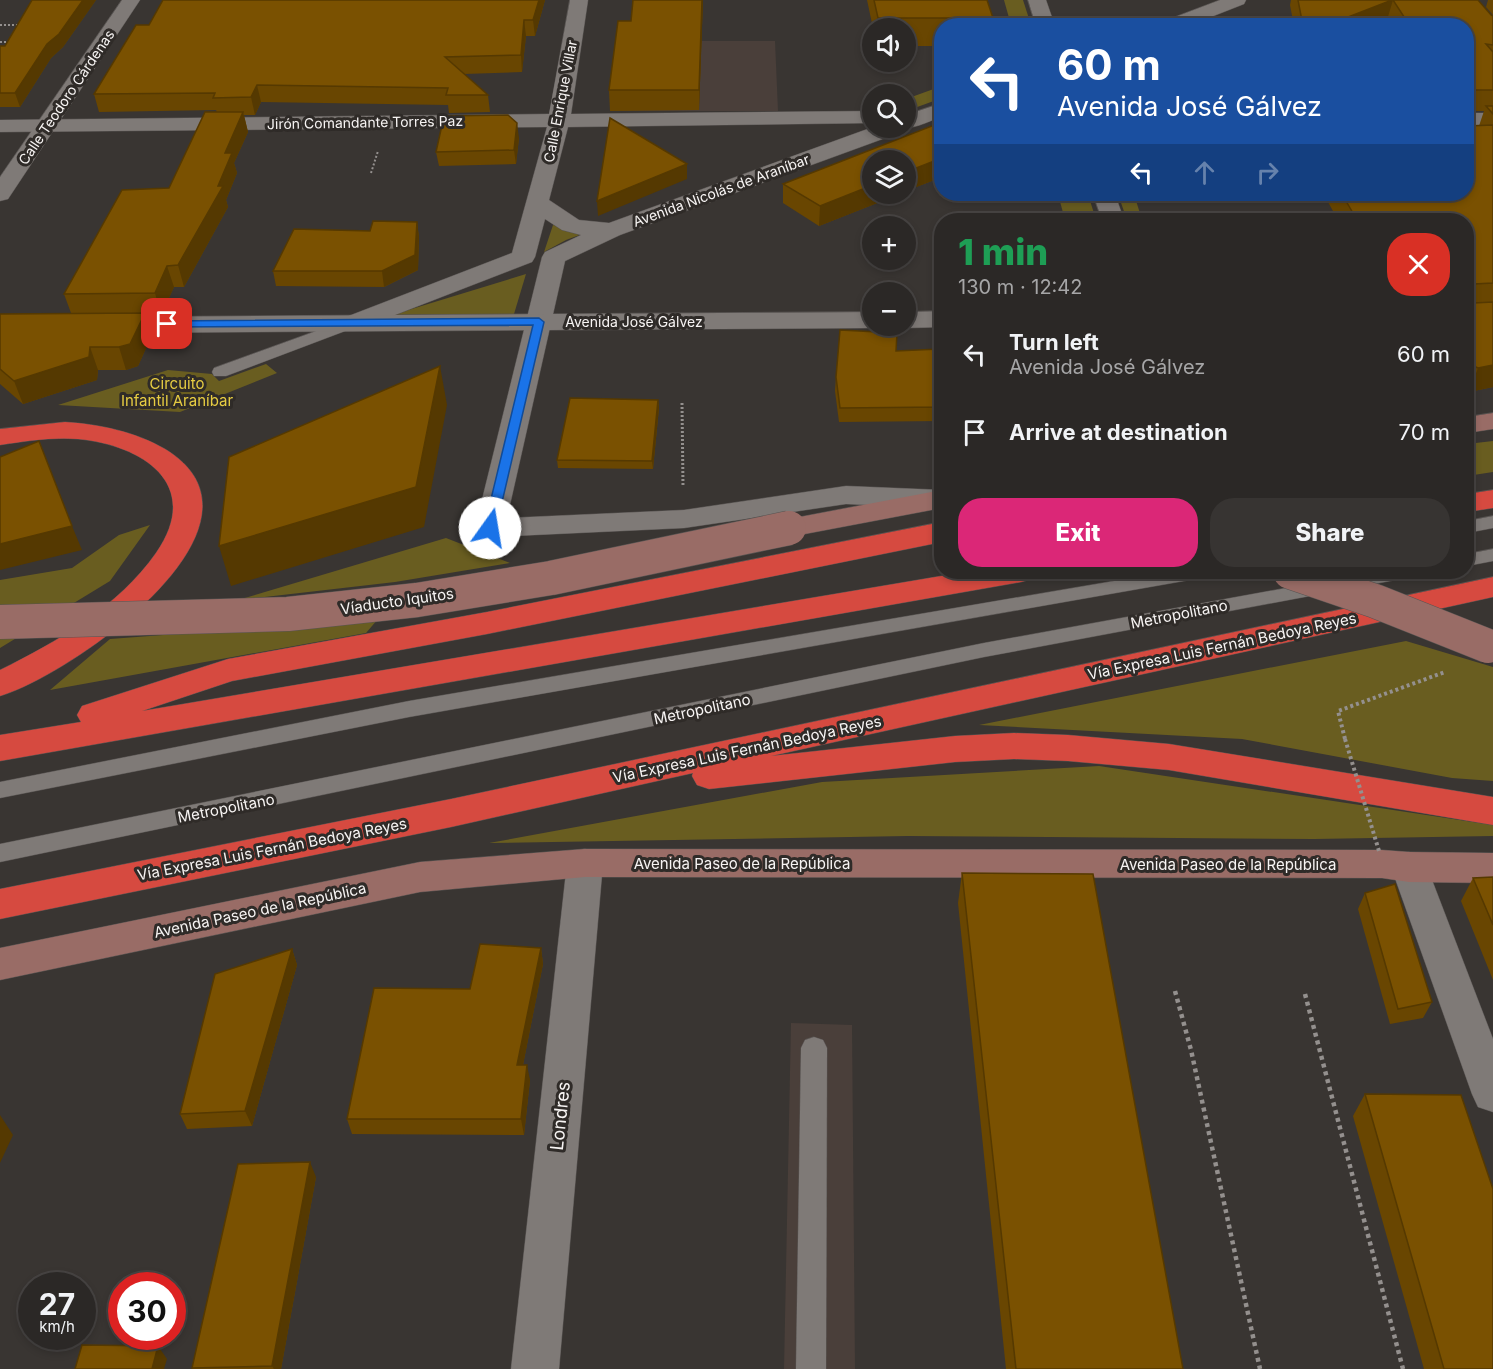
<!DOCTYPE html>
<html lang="en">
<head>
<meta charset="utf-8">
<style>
	:root { --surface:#2b2826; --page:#373432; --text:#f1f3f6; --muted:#a6a6a7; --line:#474443; --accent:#db2777 }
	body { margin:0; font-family:Inter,sans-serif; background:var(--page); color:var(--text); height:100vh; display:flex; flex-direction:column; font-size:22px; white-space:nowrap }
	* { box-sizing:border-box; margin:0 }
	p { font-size:20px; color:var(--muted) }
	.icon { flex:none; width:33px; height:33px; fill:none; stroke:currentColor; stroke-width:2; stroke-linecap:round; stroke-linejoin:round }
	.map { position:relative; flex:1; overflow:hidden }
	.side { position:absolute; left:934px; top:213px; width:540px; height:366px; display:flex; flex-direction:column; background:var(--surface); border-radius:24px; box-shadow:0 3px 9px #0003,0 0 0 2px var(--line) }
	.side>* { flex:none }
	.guide { position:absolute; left:934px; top:18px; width:540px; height:183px; border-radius:24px; box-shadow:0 3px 9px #0003,0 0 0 2px var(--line); background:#1a4fa0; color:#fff; overflow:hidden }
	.buttons { position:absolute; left:862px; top:18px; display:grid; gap:12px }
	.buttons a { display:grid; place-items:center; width:54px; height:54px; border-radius:50%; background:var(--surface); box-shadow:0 3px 9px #0003,0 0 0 2px var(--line); font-size:30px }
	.speed { position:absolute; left:18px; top:1272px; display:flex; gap:12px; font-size:30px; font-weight:700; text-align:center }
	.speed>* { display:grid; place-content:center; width:78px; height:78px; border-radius:50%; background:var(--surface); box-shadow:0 3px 9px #0003,0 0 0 2px var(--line); line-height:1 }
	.speed small { font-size:15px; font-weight:400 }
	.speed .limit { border:9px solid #d22; background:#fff; color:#111 }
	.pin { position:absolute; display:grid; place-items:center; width:51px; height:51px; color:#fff; margin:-26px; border-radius:12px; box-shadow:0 3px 9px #0006 }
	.me { position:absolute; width:66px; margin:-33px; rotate:13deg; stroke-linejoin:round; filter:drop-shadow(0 0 4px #0008) }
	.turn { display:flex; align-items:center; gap:21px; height:126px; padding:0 24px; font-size:27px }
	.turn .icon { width:78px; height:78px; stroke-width:2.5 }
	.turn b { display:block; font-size:42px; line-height:51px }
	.lanes { display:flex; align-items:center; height:57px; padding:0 24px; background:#0003; justify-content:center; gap:30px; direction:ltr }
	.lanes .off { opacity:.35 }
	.round { display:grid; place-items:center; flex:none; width:63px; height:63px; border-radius:24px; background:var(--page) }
	.summary { display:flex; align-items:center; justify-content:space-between; height:102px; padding:0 24px }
	h1 { font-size:36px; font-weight:800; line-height:45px; color:#1e9e55 }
	.action { display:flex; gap:12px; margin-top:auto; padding:12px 24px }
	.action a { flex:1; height:69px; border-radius:24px; background:var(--accent); color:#fff; font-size:24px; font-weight:800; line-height:69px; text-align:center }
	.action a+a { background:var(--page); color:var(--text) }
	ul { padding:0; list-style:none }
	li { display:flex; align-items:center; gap:18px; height:78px; padding:0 24px }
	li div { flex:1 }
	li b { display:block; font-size:22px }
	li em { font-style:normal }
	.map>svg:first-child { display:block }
	.built { fill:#4a3f3a }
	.green { fill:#695d20 }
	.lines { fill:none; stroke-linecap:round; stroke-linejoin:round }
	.service-casing { stroke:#585452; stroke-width:1 }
	.minor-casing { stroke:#585452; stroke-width:1 }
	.tertiary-casing { stroke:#585452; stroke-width:1 }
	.secondary-casing { stroke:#585452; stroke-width:1 }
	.motorway-casing { stroke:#585452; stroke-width:1 }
	.path-far3 { stroke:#94908e; stroke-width:2; stroke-dasharray:2 2; stroke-linecap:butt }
	.path-far2 { stroke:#94908e; stroke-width:3; stroke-dasharray:2 2; stroke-linecap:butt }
	.path-far1 { stroke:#94908e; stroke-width:4; stroke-dasharray:3 3; stroke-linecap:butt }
	.path { stroke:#94908e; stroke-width:4.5; stroke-dasharray:4 4; stroke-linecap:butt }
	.service { fill:#7f7a77; fill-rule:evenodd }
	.minor { fill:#7f7a77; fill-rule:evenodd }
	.tertiary { fill:#7f7a77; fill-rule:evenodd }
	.secondary { fill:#996c66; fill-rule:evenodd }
	.motorway { fill:#d64a40; fill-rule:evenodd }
	.secondary-bridge-far1-casing { stroke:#585452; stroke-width:28; stroke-linecap:butt }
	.secondary-bridge-casing { stroke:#585452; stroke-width:35; stroke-linecap:butt }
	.path-bridge { stroke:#94908e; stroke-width:4; stroke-dasharray:3 3; stroke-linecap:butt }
	.secondary-bridge-far1 { stroke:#996c66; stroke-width:26 }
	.secondary-bridge { stroke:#996c66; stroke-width:34 }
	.wall { fill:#694601 }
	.shaded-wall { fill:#553901 }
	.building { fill:#7a5101; stroke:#553901; stroke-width:1.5 }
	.route { fill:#1a73e8; stroke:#114b97; stroke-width:1.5 }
	.labels { text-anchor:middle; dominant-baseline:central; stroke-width:6; stroke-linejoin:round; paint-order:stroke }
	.far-street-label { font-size:14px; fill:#f7f4f3; stroke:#2f2b28 }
	.park-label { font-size:15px; fill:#e6cc42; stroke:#2f2b28 }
	.street-label { font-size:15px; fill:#f7f4f3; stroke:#2f2b28 }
	.near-street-label { font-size:18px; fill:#f7f4f3; stroke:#2f2b28 }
</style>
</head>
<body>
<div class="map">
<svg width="1493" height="1369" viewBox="0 0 1493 1369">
	<rect width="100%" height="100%" fill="#393532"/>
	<g class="built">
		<polygon points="620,41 775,41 778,111 610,111"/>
		<polygon points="791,1023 852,1025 855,1369 784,1369"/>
	</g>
	<g class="green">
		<polygon points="1004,0 1023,0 1031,25 1011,25"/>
		<polygon points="942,86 942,98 909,110 906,108 906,99"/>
		<polygon points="1058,194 1088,194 1096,220 1065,220"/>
		<polygon points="1118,194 1134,194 1142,220 1127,220"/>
		<polygon points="553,225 585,233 566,240 544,252"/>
		<polygon points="526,274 514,314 392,315"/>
		<polygon points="266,364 277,373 180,412 58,405 168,370 212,374 219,381"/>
		<polygon points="1493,441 1493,472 1467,476 1467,444"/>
		<polygon points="150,525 110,581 0,648 0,580 72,568 119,535"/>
		<polygon points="446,538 510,563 395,582 238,600"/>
		<polygon points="378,619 366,633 50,690 110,639"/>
		<polygon points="1406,641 1493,667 1493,781 1452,778 1242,739 979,725"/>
		<polygon points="1099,766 1493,825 1493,836 1314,839 908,836 489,843 822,782"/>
	</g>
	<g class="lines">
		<g class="service-casing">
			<g id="service">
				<polygon points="355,317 361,319 363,322 361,325 226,376 214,376 212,372 214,368"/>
				<polygon points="1493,516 1493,528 1467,533 1467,521"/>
				<polygon points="1493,549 1493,561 1467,566 1467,554"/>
				<polygon points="1167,572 1211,572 1208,577 1201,578 409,717 0,798 0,782 409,701"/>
				<polygon points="1374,572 1416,572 1413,577 1406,578 984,657 0,862 0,844 984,643"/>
				<polygon points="814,1037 823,1040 827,1048 826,1369 796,1369 801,1048 805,1040"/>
			</g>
		</g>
		<g class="minor-casing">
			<g id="minor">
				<polygon points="570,0 588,0 571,114 873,111 873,123 568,127 549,200 579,220 609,223 873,127 902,128 899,133 620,235 565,261 507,518 684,510 846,486 942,490 942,508 846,504 684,528 490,537 479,535 475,528 542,257 545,252 581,235 562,230 545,219 535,257 532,262 364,327 355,330 346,327 342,322 346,317 512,253 547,127 0,132 0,120 549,114"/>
				<polygon points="1220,0 1246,0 1244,4 1188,26 1160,26 1162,22"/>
				<path d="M942,103v13c-12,5 -27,13 -40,12h4v-13z"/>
				<rect x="1467" y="113" width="26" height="12"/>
				<polygon points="585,849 598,853 603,863 559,1369 511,1369 567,863 572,853"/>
				<polygon points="1409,852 1422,857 1427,867 1493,1039 1493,1112 1478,1107 1472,1094 1391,867 1396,857"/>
			</g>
		</g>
		<g class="tertiary-casing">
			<g id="tertiary">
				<polygon points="122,0 140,0 8,199 0,201 0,177"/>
				<polygon points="1028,0 1046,0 1055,26 1036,26"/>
				<polygon points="1093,194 1115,194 1124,220 1102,220"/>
				<polygon points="942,311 942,327 906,328 897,326 906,326 906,312"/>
				<polygon points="873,312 873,326 882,326 873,328 104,333 95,330 91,325 95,320 104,317"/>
			</g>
		</g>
		<g class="secondary-casing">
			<g id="secondary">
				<polygon points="1493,413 1493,429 1467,433 1467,417"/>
				<polygon points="942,490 942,508 789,537 778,535 774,528 778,521 789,519"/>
				<polygon points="585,849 1382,850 1409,852 1493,853 1493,883 1409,882 1382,878 585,877 420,892 0,980 0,948 420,862"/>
			</g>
		</g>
		<g class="motorway-casing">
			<g id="motorway">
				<path d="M65,422c34,2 71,10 100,27 124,75 -94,226 -165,247v-26c57,-28 119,-64 156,-117 48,-69 -14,-108 -78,-114 -26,-2 -52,2 -78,6v-16z"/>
				<polygon points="1493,490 1493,508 1467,512 1467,494"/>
				<polygon points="942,522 942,542 487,634 232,681 142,711 965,572 1036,572 1032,579 1021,582 0,761 0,735 81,722 77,715 82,706 228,659 487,612"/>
				<polygon points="1493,577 1493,597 771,756 955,736 1014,733 1068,735 1169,744 1493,797 1493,825 1169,770 1068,761 1014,759 955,762 709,789 697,785 692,776 693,773 451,827 0,919 0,889 451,799"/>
			</g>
		</g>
		<g class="path-far3">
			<polyline points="0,25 20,25"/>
			<polyline points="0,42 11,42"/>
			<polyline points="371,173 378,151"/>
		</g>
		<polyline class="path-far2" points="682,403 683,486"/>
		<polyline class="path-far1" points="1345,739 1338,711 1445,672"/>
		<g class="path">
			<polyline points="1175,991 1191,1050 1260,1369"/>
			<polyline points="1305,994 1403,1369"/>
		</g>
		<use href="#service" class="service"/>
		<use href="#minor" class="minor"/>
		<use href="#tertiary" class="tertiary"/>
		<use href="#secondary" class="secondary"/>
		<use href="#motorway" class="motorway"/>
		<g class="secondary-bridge-far1-casing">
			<polyline id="secondary-bridge-far1" points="782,530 789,528"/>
		</g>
		<g class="secondary-bridge-casing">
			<g id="secondary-bridge">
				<polyline points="1290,572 1375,601 1488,646"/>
				<polyline points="0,622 288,614 417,600 551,578 789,528"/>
			</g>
		</g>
		<polyline class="path-bridge" points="1345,739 1379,851"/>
		<use href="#secondary-bridge-far1" class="secondary-bridge-far1"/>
		<use href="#secondary-bridge" class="secondary-bridge"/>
	</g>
	<g class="wall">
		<polygon points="32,0 96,0 63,47 51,58 20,107 0,107 0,46 5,46"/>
		<polygon points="163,0 545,0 535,36 526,36 522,72 464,74 488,95 490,112 449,113 448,105 261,102 255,115 244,115 248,132 234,163 237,173 226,200 228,207 184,287 174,287 161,315 146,315 152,335 138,366 126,370 98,370 97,380 23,404 0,384 0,314 71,313 64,294 169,188 217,112 216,110 99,112 94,94 149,25"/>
		<polygon points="703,0 699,110 610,111 609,90 631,21"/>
		<polygon points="867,0 987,0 993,18 992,26 942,26 942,46 906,46 906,28 873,28"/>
		<polygon points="1291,0 1478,0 1491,15 1493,16 1493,387 1469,392 1467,390 1467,220 1338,220 1328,202 1330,194 1467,194 1479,126 1484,111 1467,111 1467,26 1391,26 1387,20 1372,26 1294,26 1290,5"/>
		<polygon points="1488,0 1493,0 1493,15 1486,7"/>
		<polygon points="942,122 942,177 906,191 873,194 900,194 819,226 783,203 783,184"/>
		<polygon points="519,138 516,164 439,166 436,152"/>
		<polygon points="417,222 419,237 418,270 384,287 276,286 273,271 370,231"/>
		<polygon points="896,351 942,358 942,421 839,422 835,391 836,377"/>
		<polygon points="658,400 659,408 653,469 558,468 557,460"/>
		<polygon points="962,873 1183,1369 1006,1369 958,903"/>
		<polygon points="1493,877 1493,980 1461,901 1473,878"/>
		<polygon points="1365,893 1432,1002 1423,1018 1390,1024 1358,909"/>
		<polygon points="541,948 543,964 523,1065 530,1080 524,1135 352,1134 347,1119 470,989"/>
		<polygon points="292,949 297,965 252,1126 187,1129 180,1114"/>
		<polygon points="1365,1094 1493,1369 1424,1369 1353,1116"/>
		<polygon points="316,1177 281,1369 193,1369 192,1368"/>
	</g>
	<g class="shaded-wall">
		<polygon points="83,0 96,0 63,47 51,58 20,107 15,93 47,44"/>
		<polygon points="539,0 545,0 535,36 533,20"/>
		<polygon points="702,0 703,0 699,110 699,90"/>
		<polygon points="1393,0 1387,20 1372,26 1325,26"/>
		<polygon points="524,20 526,36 522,72 521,55"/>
		<polygon points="257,85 261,102 255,115 251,97"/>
		<polygon points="243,112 248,132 234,163 237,173 226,200 228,207 184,287 178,265 218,186 225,153"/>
		<polygon points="517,123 519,138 516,164 514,150"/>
		<polygon points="942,158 942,177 906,191 906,172"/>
		<polygon points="687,164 687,179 598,216 597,201"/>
		<polygon points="873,185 873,194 900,194 819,226 820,206"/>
		<polygon points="417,222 419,237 418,270 384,287 382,271"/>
		<polygon points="167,266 174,287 161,315 155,293"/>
		<polygon points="145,313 152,335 138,366 126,370 119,347"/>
		<polygon points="90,347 98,370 97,380 23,404 14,381"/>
		<polygon points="1493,365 1493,387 1469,392 1478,368"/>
		<polygon points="440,366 447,405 424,527 231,586 219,546"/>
		<polygon points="1476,367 1467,390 1467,368"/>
		<polygon points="658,400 659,408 653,469 652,461"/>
		<polygon points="72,526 82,550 0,570 0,544"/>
		<polygon points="541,948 543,964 520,1080 517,1065"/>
		<polygon points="292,949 297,965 252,1126 245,1111"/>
		<polygon points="527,1065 530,1080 524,1135 521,1119"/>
		<polygon points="0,1115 13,1135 0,1163"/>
		<polygon points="310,1162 316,1177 281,1369 274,1369 272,1366"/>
		<polygon points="158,1346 167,1359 164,1369 152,1369"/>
	</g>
	<g class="building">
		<polygon points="32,0 83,0 59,34 47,44 15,93 0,93 0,46 5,46"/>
		<polygon points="163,0 539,0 533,20 524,20 521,55 445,57 488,95 446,95 448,88 257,85 251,97 213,98 215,93 94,94 136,25 149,25"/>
		<polygon points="633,0 702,0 699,90 609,90 618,21 631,21"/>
		<polygon points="874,0 987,0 993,18 878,18"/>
		<polygon points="1298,0 1392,0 1325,26 1303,26"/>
		<polygon points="1393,0 1478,0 1491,15 1493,16 1493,45 1486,44 1493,52 1493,90 1473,90 1467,84 1467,26 1410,26"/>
		<polygon points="1486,106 1493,106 1493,114"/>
		<polygon points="205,112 243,112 225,153 232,153 218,186 223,186 178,265 167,266 155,293 64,294 122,190 169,188"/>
		<polygon points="508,115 517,123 514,150 436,152 444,116"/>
		<polygon points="610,118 687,164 597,201"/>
		<polygon points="942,122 942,158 906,172 906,160 873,160 873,185 820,206 783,184"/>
		<polygon points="1493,125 1493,283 1474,284 1474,303 1493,302 1493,365 1478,368 1476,367 1467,368 1467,220 1357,220 1342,194 1467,194 1467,126"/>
		<polygon points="373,221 417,222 415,255 382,271 273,271 294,229 370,231"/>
		<polygon points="145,313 130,344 119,347 90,347 89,357 14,381 0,369 0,314"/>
		<polygon points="840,330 897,333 896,351 940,349 942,358 942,407 840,408 836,377"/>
		<polygon points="440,366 416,487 219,546 229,457"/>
		<polygon points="570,398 658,400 652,461 557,460"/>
		<polygon points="39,441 72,526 0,544 0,457"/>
		<polygon points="962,873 1093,874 1183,1369 1016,1369"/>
		<polygon points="1493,877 1493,925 1473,878"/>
		<polygon points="1395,884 1432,1002 1398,1009 1365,893"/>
		<polygon points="480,944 541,948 517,1065 527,1065 521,1119 347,1119 374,988 470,989"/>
		<polygon points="292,949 245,1111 180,1114 215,974"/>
		<polygon points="1365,1094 1461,1095 1493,1189 1493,1369 1444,1369"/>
		<polygon points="310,1162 272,1366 192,1368 238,1164"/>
		<polygon points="82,1345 158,1346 152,1369 75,1369"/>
	</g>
	<polygon class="route" points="539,318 544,322 496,528 490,532 484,528 533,325 167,327 162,324 167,321"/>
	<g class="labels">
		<g class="far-street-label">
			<text transform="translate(66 97) rotate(-56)">Calle Teodoro Cárdenas</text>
			<text transform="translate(560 101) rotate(-79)">Calle Enrique Villar</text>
			<text transform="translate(365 122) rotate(-1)">Jirón Comandante Torres Paz</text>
			<text transform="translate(721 190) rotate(-20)">Avenida Nicolás de Araníbar</text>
			<text x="634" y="321">Avenida José Gálvez</text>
		</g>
		<g class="park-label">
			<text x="177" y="383">Circuito<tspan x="177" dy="17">Infantil Araníbar</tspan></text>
		</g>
		<g class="street-label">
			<text transform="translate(397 601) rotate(-8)">Víaducto Iquitos</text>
			<text transform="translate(1179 614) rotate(-11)">Metropolitano</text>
			<text transform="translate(1222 646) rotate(-12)">Vía Expresa Luis Fernán Bedoya Reyes</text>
			<text transform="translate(702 709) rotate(-12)">Metropolitano</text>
			<text transform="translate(747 749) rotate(-12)">Vía Expresa Luis Fernán Bedoya Reyes</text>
			<text transform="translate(226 808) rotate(-11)">Metropolitano</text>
			<text transform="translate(272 849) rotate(-11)">Vía Expresa Luis Fernán Bedoya Reyes</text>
			<text x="742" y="863">Avenida Paseo de la República</text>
			<text x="1228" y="864">Avenida Paseo de la República</text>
			<text transform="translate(260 910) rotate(-12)">Avenida Paseo de la República</text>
		</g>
		<g class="near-street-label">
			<text transform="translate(560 1116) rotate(-84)">Londres</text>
		</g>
	</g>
</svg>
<div class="buttons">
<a><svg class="icon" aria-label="sound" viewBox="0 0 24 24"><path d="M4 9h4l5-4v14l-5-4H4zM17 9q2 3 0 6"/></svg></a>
<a><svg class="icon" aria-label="search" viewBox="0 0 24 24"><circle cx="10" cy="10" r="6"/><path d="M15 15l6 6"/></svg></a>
<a><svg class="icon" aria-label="layers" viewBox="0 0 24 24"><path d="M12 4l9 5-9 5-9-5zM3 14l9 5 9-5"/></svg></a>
<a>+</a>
<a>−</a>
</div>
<div class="speed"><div>27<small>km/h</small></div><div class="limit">30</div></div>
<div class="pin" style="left:167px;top:324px;background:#d93025"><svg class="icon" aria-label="arrive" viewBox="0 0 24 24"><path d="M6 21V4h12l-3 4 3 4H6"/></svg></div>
<svg class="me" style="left:490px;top:528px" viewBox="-20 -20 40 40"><circle r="19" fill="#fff"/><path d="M0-13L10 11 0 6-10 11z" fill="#1a73e8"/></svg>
<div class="guide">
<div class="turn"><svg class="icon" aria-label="left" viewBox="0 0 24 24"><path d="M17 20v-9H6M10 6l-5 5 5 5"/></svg><div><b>60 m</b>Avenida José Gálvez</div></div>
<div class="lanes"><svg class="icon" aria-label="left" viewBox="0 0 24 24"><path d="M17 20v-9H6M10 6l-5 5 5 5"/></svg><svg class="icon off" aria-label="ahead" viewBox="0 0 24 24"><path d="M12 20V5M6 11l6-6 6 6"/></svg><svg class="icon off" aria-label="right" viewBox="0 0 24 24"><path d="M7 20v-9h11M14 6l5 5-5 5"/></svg></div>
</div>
<section class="side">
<div class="summary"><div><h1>1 min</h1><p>130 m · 12:42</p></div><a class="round" style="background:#d93025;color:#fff"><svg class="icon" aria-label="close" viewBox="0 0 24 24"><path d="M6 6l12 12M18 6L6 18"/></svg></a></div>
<ul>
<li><svg class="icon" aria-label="left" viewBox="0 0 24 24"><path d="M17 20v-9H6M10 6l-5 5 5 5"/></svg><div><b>Turn left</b><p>Avenida José Gálvez</p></div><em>60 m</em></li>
<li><svg class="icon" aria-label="arrive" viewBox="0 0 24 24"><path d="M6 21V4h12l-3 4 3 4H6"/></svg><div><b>Arrive at destination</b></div><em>70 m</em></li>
</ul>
<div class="action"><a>Exit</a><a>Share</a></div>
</section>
</div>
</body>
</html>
